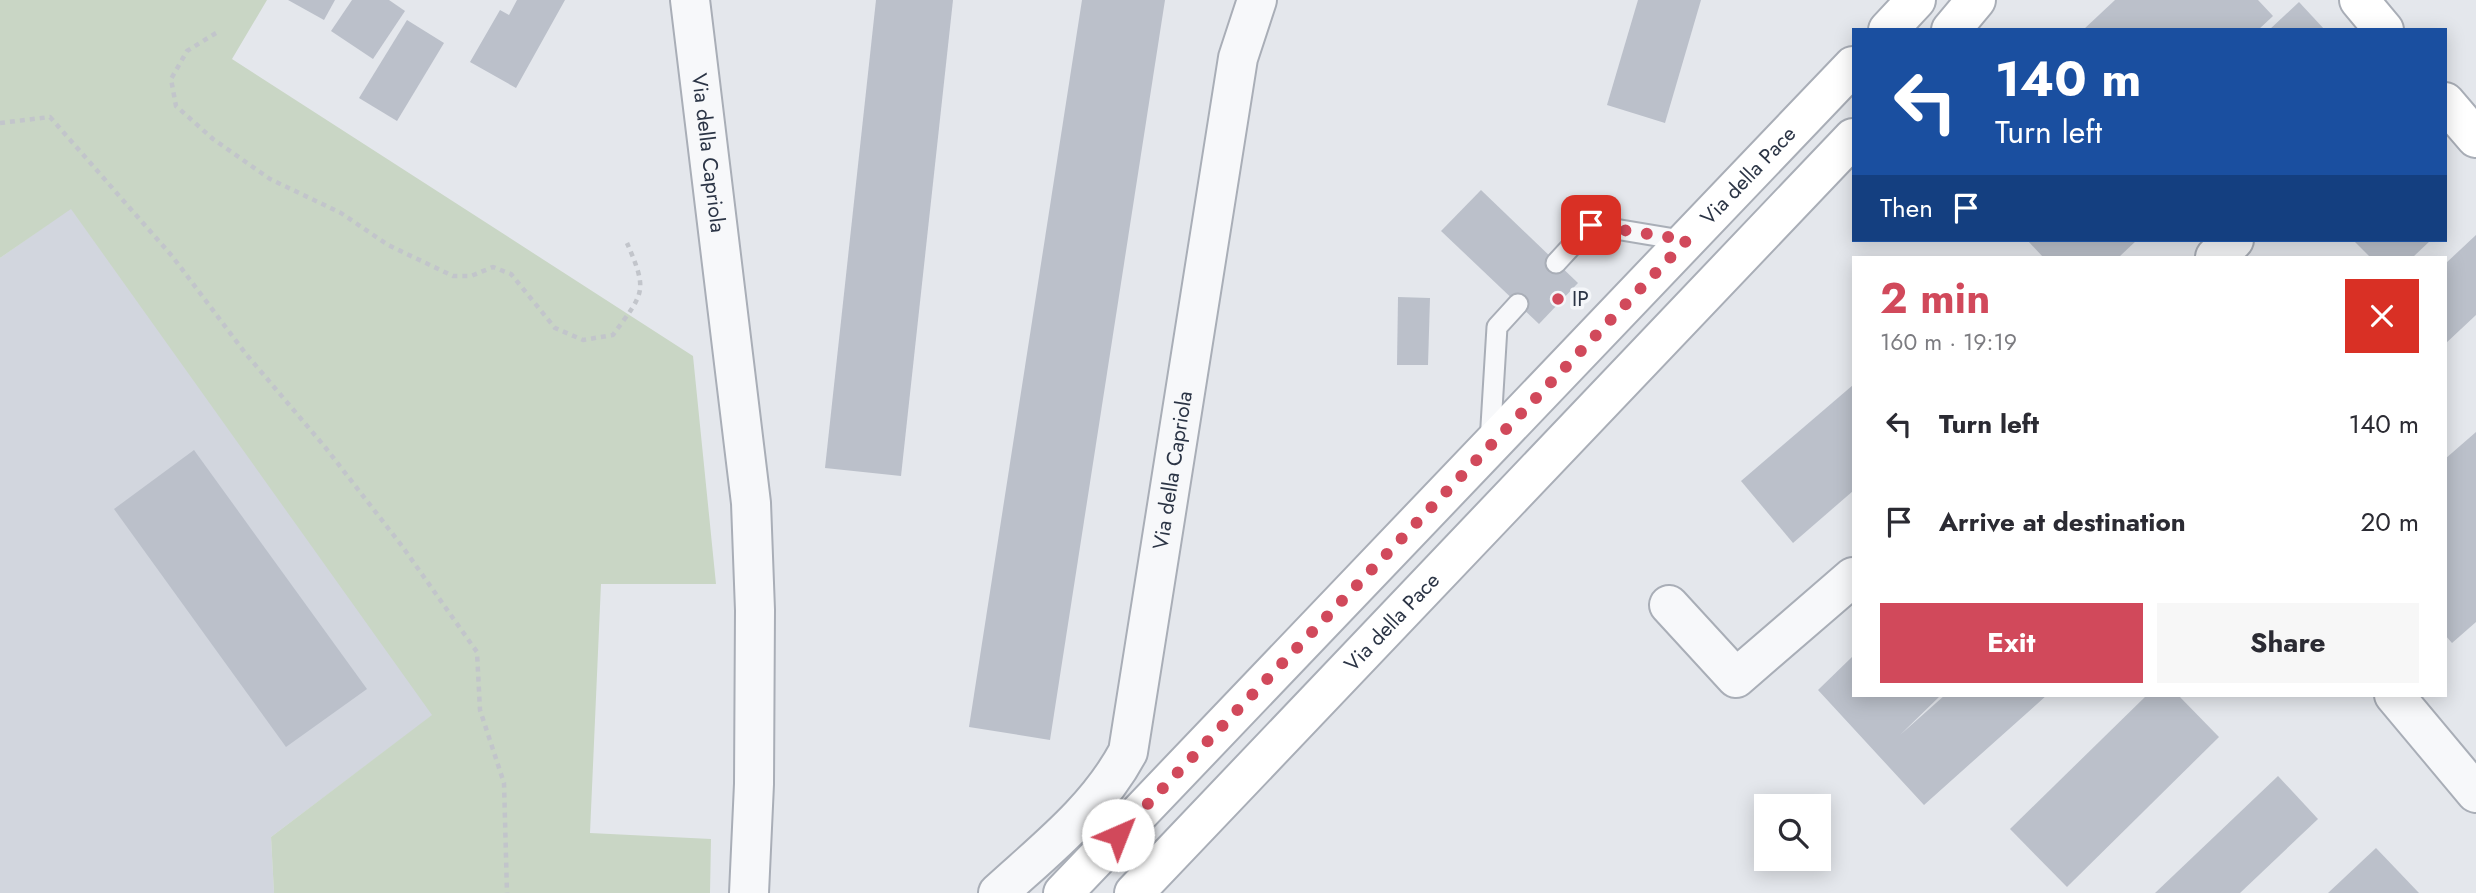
<!DOCTYPE html>
<html lang="en">
<head>
<meta charset="utf-8">
<style>
	:root { --surface:#fff; --page:#f7f7f7; --text:#2b2b33; --muted:#7c7c81; --accent:#d1495b }
	body { margin:0; font-family:Jost,sans-serif; background:var(--page); color:var(--text); height:100vh; display:flex; flex-direction:column; font-size:26px; white-space:nowrap }
	* { box-sizing:border-box; margin:0 }
	p { font-size:23px; color:var(--muted) }
	.icon { flex:none; width:38px; height:38px; fill:none; stroke:currentColor; stroke-width:2; stroke-linecap:round; stroke-linejoin:round }
	.map { position:relative; flex:1; overflow:hidden }
	.panel { position:absolute; left:1852px; top:256px; width:595px; height:441px; display:flex; flex-direction:column; background:var(--surface); border-radius:0px; box-shadow:0 4px 18px #0003 }
	.panel>* { flex:none }
	.hud { position:absolute; left:1852px; top:28px; width:595px; height:214px; border-radius:0px; box-shadow:0 4px 18px #0003; background:#1a4fa0; color:#fff; overflow:hidden }
	.fabs { position:absolute; left:1754px; top:794px; display:grid; gap:14px }
	.fabs a { display:grid; place-items:center; width:77px; height:77px; border-radius:0px; background:var(--surface); box-shadow:0 4px 18px #0003; font-size:35px }
	.pin { position:absolute; display:grid; place-items:center; width:60px; height:60px; color:#fff; margin:-30px; border-radius:14px; box-shadow:0 4px 10px #0006 }
	.me { position:absolute; width:77px; margin:-38px; rotate:44deg; stroke-linejoin:round; filter:drop-shadow(0 0 5px #0008) }
	.turn { display:flex; align-items:center; gap:24px; height:147px; padding:0 28px; font-size:32px }
	.turn .icon { width:91px; height:91px; stroke-width:2.5 }
	.turn b { display:block; font-size:49px; line-height:60px }
	.then { display:flex; align-items:center; height:66px; padding:0 28px; background:#0003; gap:14px; font-size:26px }
	.round { display:grid; place-items:center; flex:none; width:74px; height:74px; border-radius:0px; background:var(--page) }
	.summary { display:flex; align-items:center; justify-content:space-between; height:119px; padding:0 28px }
	h1 { font-size:42px; font-weight:700; line-height:52px; color:var(--accent) }
	.button { display:flex; gap:14px; margin-top:auto; padding:14px 28px }
	.button a { flex:1; height:80px; border-radius:0px; background:var(--accent); color:#fff; font-size:28px; font-weight:700; line-height:80px; text-align:center }
	.button a+a { background:var(--page); color:var(--text) }
	ul { padding:0; list-style:none }
	li { display:flex; align-items:center; gap:21px; height:98px; padding:0 28px }
	li div { flex:1 }
	li b { display:block; font-size:26px }
	li em { font-style:normal }
	.map>svg:first-child { display:block }
	.built { fill:#d2d6de }
	.green { fill:#c9d6c5 }
	.building { fill:#bbc0ca }
	.lines { fill:none; stroke-linecap:round; stroke-linejoin:round }
	.lane-casing { stroke:#a9aeb7; stroke-width:23 }
	.street-casing { stroke:#a9aeb7; stroke-width:42 }
	.secondary-casing { stroke:#a9aeb7; stroke-width:42 }
	.path { stroke:#c2c5cb; stroke-width:4.5; stroke-dasharray:5 5; stroke-linecap:butt }
	.lane { stroke:#f7f8fa; stroke-width:19 }
	.street { stroke:#f7f8fa; stroke-width:38 }
	.secondary { stroke:#fff; stroke-width:38 }
	.route { stroke:#d1495b; stroke-width:12; stroke-dasharray:0 21.6 }
	.poi-dot { fill:#d1495b; stroke:#f4f6f9; stroke-width:2.5 }
	.labels { text-anchor:middle; dominant-baseline:central; stroke-width:7; stroke-linejoin:round; paint-order:stroke }
	.street-label { font-size:21px; fill:#2b3445; stroke:#f4f6f9 }
	.poi-label { font-size:21px; fill:#2b3445; stroke:#f4f6f9; text-anchor:start }
</style>
</head>
<body>
<div class="map">
<svg width="2476" height="893" viewBox="0 0 2476 893">
	<rect width="100%" height="100%" fill="#e4e7ec"/>
	<polygon class="built" points="71,208 433,715 271,837 274,893 0,893 0,258"/>
	<polygon class="green" points="0,0 267,0 232,59 693,356 716,584 601,584 590,833 711,839 710,893 274,893 271,837 432,715 71,209 0,258"/>
	<g class="building">
		<polygon points="288,0 335,0 324,20"/>
		<polygon points="352,0 389,0 405,11 373,59 331,31"/>
		<polygon points="517,0 565,0 516,88 470,62 500,10 509,15"/>
		<polygon points="876,0 953,0 901,476 825,468"/>
		<polygon points="1082,0 1165,0 1050,740 969,727"/>
		<polygon points="1638,0 1701,0 1665,123 1607,105"/>
		<polygon points="2115,0 2258,0 2273,16 2258,30 2083,30"/>
		<polygon points="2299,2 2325,30 2269,30"/>
		<polygon points="407,20 444,43 397,121 359,98"/>
		<polygon points="1481,190 1578,283 1539,324 1441,231"/>
		<polygon points="2476,235 2476,315 2445,344 2445,264"/>
		<polygon points="2027,240 2137,240 2119,257 2043,257"/>
		<polygon points="2353,240 2431,240 2413,257 2370,257"/>
		<polygon points="1398,297 1430,298 1428,365 1397,365"/>
		<polygon points="1853,385 1853,491 1793,543 1741,481"/>
		<polygon points="2476,432 2476,622 2452,643 2445,635 2445,459"/>
		<polygon points="194,450 367,689 286,747 114,509"/>
		<polygon points="1853,656 1853,695 1940,696 1900,735 1945,695 2047,695 1924,805 1818,690"/>
		<polygon points="2147,695 2178,695 2219,737 2067,887 2010,829"/>
		<polygon points="2278,776 2318,819 2240,893 2155,893"/>
		<polygon points="2376,848 2419,893 2328,893"/>
	</g>
	<g class="lines">
		<g class="lane-casing">
			<g id="lane">
				<polyline points="1556,263 1591,225 1687,241"/>
				<polyline points="1490,442 1497,327 1518,304"/>
			</g>
		</g>
		<g class="street-casing">
			<g id="street">
				<path id="s1" d="M690,0l61,503 4,107 -1,174 -5,109"/>
				<polyline points="2215,257 2234,240"/>
				<polyline points="1669,605 1736,678 1853,577"/>
				<polyline points="2394,695 2476,793"/>
				<path id="s2" d="M998,893c47,-43 99,-83 130,-141l110,-694 19,-58"/>
			</g>
		</g>
		<g class="secondary-casing">
			<g id="secondary">
				<polyline points="2359,0 2384,30"/>
				<polyline points="1888,30 1916,0"/>
				<polyline points="1951,30 1976,0"/>
				<polyline points="2445,102 2476,138"/>
				<path id="s3" d="M1063,893l790,-827"/>
				<path id="s4" d="M1134,893l719,-755"/>
			</g>
		</g>
		<g class="path">
			<path d="M216,33l-29,18 -16,28 5,27 37,33 57,40 71,34 47,32 65,31h18l22,-9 18,7 44,54 28,12 30,-5c30,-42 36,-42 14,-92"/>
			<polyline points="0,123 50,117 172,256 246,354 325,447 402,546 477,652 480,710 504,783 507,893"/>
		</g>
		<use href="#lane" class="lane"/>
		<use href="#street" class="street"/>
		<use href="#secondary" class="secondary"/>
	</g>
	<g class="lines">
		<polyline class="route" points="1118,835 1687,240 1591,225"/>
	</g>
	<circle class="poi-dot" cx="1558" cy="299" r="7"/>
	<g class="labels">
		<g class="street-label">
			<text stroke="none"><textPath href="#s1" startOffset="154">Via della Capriola</textPath></text>
			<text stroke="none"><textPath href="#s3" startOffset="992">Via della Pace</textPath></text>
			<text stroke="none"><textPath href="#s2" startOffset="478">Via della Capriola</textPath></text>
			<text stroke="none"><textPath href="#s4" startOffset="374">Via della Pace</textPath></text>
		</g>
		<g class="poi-label">
			<text x="1572" y="299">IP</text>
		</g>
	</g>
</svg>
<div class="fabs">
<a><svg class="icon" aria-label="search" viewBox="0 0 24 24"><circle cx="10" cy="10" r="6"/><path d="M15 15l6 6"/></svg></a>
</div>
<div class="pin" style="left:1591px;top:225px;background:#d93025"><svg class="icon" aria-label="arrive" viewBox="0 0 24 24"><path d="M6 21V4h12l-3 4 3 4H6"/></svg></div>
<svg class="me" style="left:1118px;top:835px" viewBox="-20 -20 40 40"><circle r="19" fill="#fff"/><path d="M0-13L10 11 0 6-10 11z" fill="#d1495b"/></svg>
<div class="hud">
<div class="turn"><svg class="icon" aria-label="left" viewBox="0 0 24 24"><path d="M17 20v-9H6M10 6l-5 5 5 5"/></svg><div><b>140 m</b>Turn left</div></div>
<div class="then">Then<svg class="icon" aria-label="arrive" viewBox="0 0 24 24"><path d="M6 21V4h12l-3 4 3 4H6"/></svg></div>
</div>
<section class="panel">
<div class="summary"><div><h1>2 min</h1><p>160 m · 19:19</p></div><a class="round" style="background:#d93025;color:#fff"><svg class="icon" aria-label="close" viewBox="0 0 24 24"><path d="M6 6l12 12M18 6L6 18"/></svg></a></div>
<ul>
<li><svg class="icon" aria-label="left" viewBox="0 0 24 24"><path d="M17 20v-9H6M10 6l-5 5 5 5"/></svg><div><b>Turn left</b></div><em>140 m</em></li>
<li><svg class="icon" aria-label="arrive" viewBox="0 0 24 24"><path d="M6 21V4h12l-3 4 3 4H6"/></svg><div><b>Arrive at destination</b></div><em>20 m</em></li>
</ul>
<div class="button"><a>Exit</a><a>Share</a></div>
</section>
</div>
</body>
</html>
